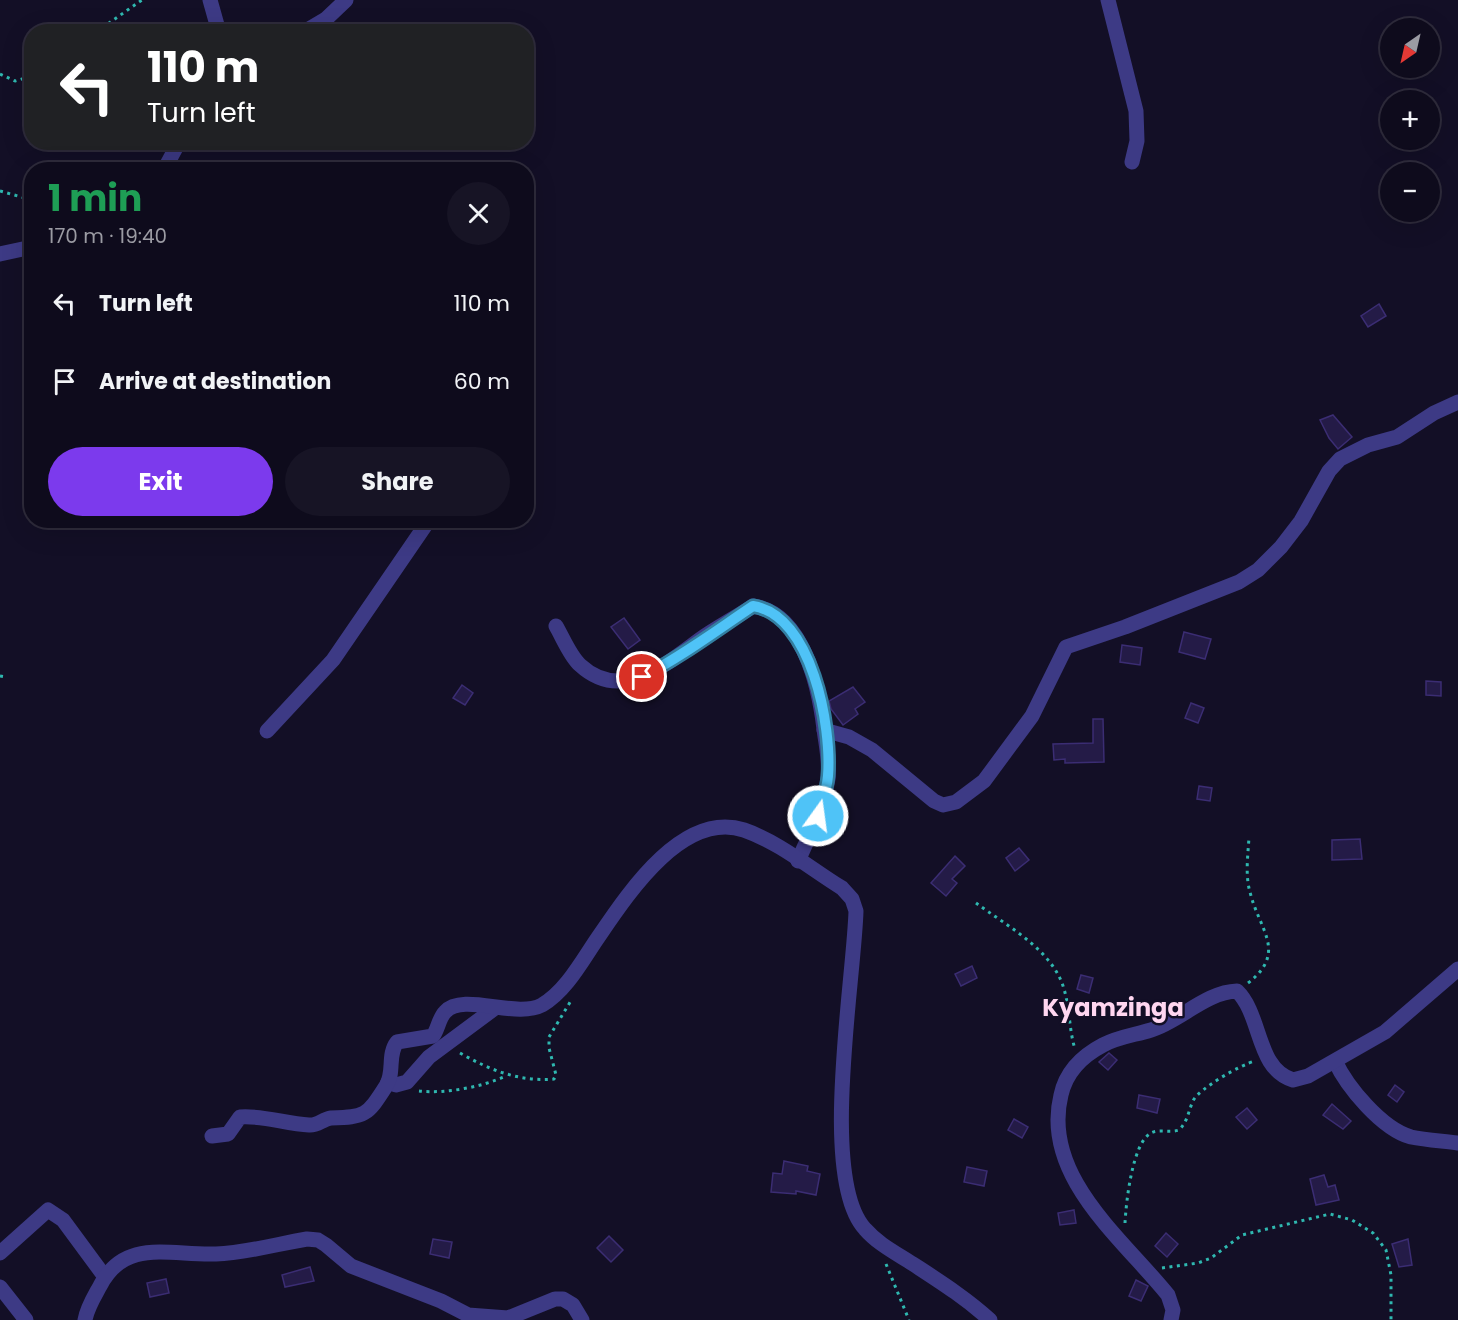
<!DOCTYPE html>
<html lang="en">
<head>
<meta charset="utf-8">
<style>
	:root { --surface:#0e0b1c; --page:#171425; --text:#f1f3f6; --muted:#9b9ba3; --line:#2e2b3b; --accent:#7c3aed }
	body { margin:0; font-family:Poppins,sans-serif; background:var(--page); color:var(--text); height:100vh; display:flex; flex-direction:column; font-size:22px; white-space:nowrap }
	* { box-sizing:border-box; margin:0 }
	p { font-size:20px; color:var(--muted) }
	.icon { flex:none; width:33px; height:33px; fill:none; stroke:currentColor; stroke-width:2; stroke-linecap:round; stroke-linejoin:round }
	.map { position:relative; flex:1; overflow:hidden }
	.side { position:absolute; left:24px; top:162px; width:510px; height:366px; display:flex; flex-direction:column; background:var(--surface); border-radius:24px; box-shadow:0 6px 24px #0002,0 0 0 2px var(--line) }
	.side>* { flex:none }
	.banner { position:absolute; left:24px; top:24px; width:510px; height:126px; border-radius:24px; box-shadow:0 6px 24px #0002,0 0 0 2px var(--line); background:#202124; color:#fff; overflow:hidden }
	.needle { width:39px; rotate:214deg }
	.fabs { position:absolute; left:1380px; top:18px; display:grid; gap:12px }
	.fabs a { display:grid; place-items:center; width:60px; height:60px; border-radius:50%; background:var(--surface); box-shadow:0 6px 24px #0002,0 0 0 2px var(--line); font-size:30px }
	.pin { position:absolute; display:grid; place-items:center; width:51px; height:51px; color:#fff; margin:-26px; border:3px solid #fff; border-radius:50%; box-shadow:0 2px 6px #0007 }
	.me { position:absolute; width:66px; margin:-33px; rotate:14deg; stroke-linejoin:round; filter:drop-shadow(0 0 4px #0008) }
	.turn { display:flex; align-items:center; gap:21px; height:126px; padding:0 24px; font-size:27px }
	.turn .icon { width:78px; height:78px; stroke-width:2.5 }
	.turn b { display:block; font-size:42px; line-height:51px }
	.round { display:grid; place-items:center; flex:none; width:63px; height:63px; border-radius:32px; background:var(--page) }
	.headline { display:flex; align-items:center; justify-content:space-between; height:102px; padding:0 24px }
	h1 { font-size:36px; font-weight:700; line-height:45px; color:#1e9e55 }
	.cta { display:flex; gap:12px; margin-top:auto; padding:12px 24px }
	.cta a { flex:1; height:69px; border-radius:36px; background:var(--accent); color:#fff; font-size:24px; font-weight:700; line-height:69px; text-align:center }
	.cta a+a { background:var(--page); color:var(--text) }
	ul { padding:0; list-style:none }
	li { display:flex; align-items:center; gap:18px; height:78px; padding:0 24px }
	li div { flex:1 }
	li b { display:block; font-size:22px }
	li em { font-style:normal }
	.map>svg:first-child { display:block }
	.building { fill:#241b47; stroke:#3b2d73; stroke-width:1.5 }
	.lines { fill:none; stroke-linecap:round; stroke-linejoin:round }
	.path { stroke:#2fb8b0; stroke-width:3; stroke-dasharray:3 4.5; stroke-linecap:butt }
	.street { stroke:#3d3a85; stroke-width:15 }
	.route-casing { stroke:#337fa1; stroke-width:15 }
	.route { stroke:#4fc3f7; stroke-width:10 }
	.labels { text-anchor:middle; dominant-baseline:central; stroke-width:5; stroke-linejoin:round; paint-order:stroke }
	.quarter-label { font-size:24px; font-weight:bold; fill:#ffd6f0; stroke:#130f26 }
</style>
</head>
<body>
<div class="map">
<svg width="1458" height="1320" viewBox="0 0 1458 1320">
	<rect width="100%" height="100%" fill="#130f26"/>
	<g class="building">
		<polygon points="1379,304 1386,316 1368,327 1361,316"/>
		<polygon points="1333,415 1352,437 1338,449 1329,438 1320,420"/>
		<polygon points="624,618 640,640 628,649 611,627"/>
		<polygon points="1184,632 1211,639 1205,659 1179,652"/>
		<polygon points="1122,645 1142,648 1140,665 1120,662"/>
		<polygon points="1426,681 1441,682 1441,696 1426,695"/>
		<polygon points="462,685 473,693 465,705 453,698"/>
		<polygon points="853,687 865,702 855,709 858,714 843,725 831,709 829,701"/>
		<polygon points="1191,703 1204,708 1198,723 1185,718"/>
		<polygon points="1093,719 1103,719 1104,762 1065,763 1065,759 1054,760 1053,744 1093,743"/>
		<polygon points="1199,786 1212,788 1210,801 1197,799"/>
		<polygon points="1360,839 1362,859 1332,860 1332,840"/>
		<polygon points="1019,848 1029,860 1015,871 1006,858"/>
		<polygon points="955,856 965,866 952,879 957,883 946,896 931,883"/>
		<polygon points="972,966 977,978 961,986 955,974"/>
		<polygon points="1081,975 1093,978 1089,993 1077,989"/>
		<polygon points="1109,1053 1117,1060 1108,1070 1099,1062"/>
		<polygon points="1395,1085 1404,1092 1397,1102 1388,1095"/>
		<polygon points="1139,1095 1160,1099 1157,1113 1137,1108"/>
		<polygon points="1332,1104 1351,1121 1343,1129 1323,1115"/>
		<polygon points="1247,1108 1257,1120 1247,1129 1236,1117"/>
		<polygon points="1014,1119 1028,1127 1022,1138 1008,1130"/>
		<polygon points="784,1161 808,1166 807,1171 820,1174 816,1195 796,1191 796,1194 771,1192 773,1173 782,1174"/>
		<polygon points="967,1167 987,1171 984,1186 964,1182"/>
		<polygon points="1324,1175 1328,1187 1335,1185 1339,1200 1316,1205 1310,1179"/>
		<polygon points="1074,1210 1076,1223 1060,1225 1058,1213"/>
		<polygon points="1166,1233 1178,1244 1167,1257 1155,1246"/>
		<polygon points="609,1236 623,1250 611,1262 597,1248"/>
		<polygon points="433,1239 452,1242 449,1258 430,1254"/>
		<polygon points="1408,1239 1412,1265 1399,1267 1392,1244"/>
		<polygon points="310,1267 314,1281 285,1287 282,1275"/>
		<polygon points="166,1279 169,1293 150,1297 147,1283"/>
		<polygon points="1136,1280 1148,1286 1141,1301 1129,1296"/>
	</g>
	<g class="lines">
		<g class="path">
			<polyline points="96,32 142,0"/>
			<polyline points="0,74 15,81 32,76"/>
			<polyline points="0,191 32,200"/>
			<polyline points="0,676 6,677"/>
			<path d="M976,903c31,23 77,47 88,86 6,20 5,41 11,60"/>
			<path d="M1248,983c40,-31 11,-53 2,-91 -5,-17 -2,-37 -1,-55"/>
			<path d="M460,1053c30,17 59,29 94,26l2,-4 -7,-27v-11l23,-38"/>
			<path d="M419,1091c26,3 63,-4 87,-15"/>
			<path d="M1125,1223c1,-19 7,-80 26,-90 7,-4 19,0 28,-3 9,-9 9,-18 14,-29 5,-12 49,-37 62,-40"/>
			<polyline points="886,1264 909,1320"/>
			<polyline points="1162,1268 1198,1263 1211,1258 1242,1235 1330,1214 1352,1220 1373,1233 1386,1250 1391,1275 1391,1320"/>
		</g>
		<g class="street">
			<polyline points="210,0 219,32"/>
			<polyline points="1108,0 1136,111 1137,141 1132,162"/>
			<polyline points="304,32 326,19 346,0"/>
			<polyline points="164,170 179,142"/>
			<polyline points="0,254 32,247"/>
			<path d="M556,626c7,12 14,30 24,39 41,38 85,0 119,-25 17,-12 36,-22 54,-34 50,7 66,81 71,123 2,16 6,33 4,50 -5,29 -18,55 -30,82"/>
			<polyline points="824,730 849,737 872,750 934,801 943,805 956,802 984,781 1032,716 1066,647 1125,627 1239,582 1258,570 1281,547 1301,521 1329,471 1340,459 1368,445 1397,437 1434,413 1458,402"/>
			<polyline points="267,731 333,660 429,520"/>
			<path d="M1335,1061c12,26 47,68 76,76 15,3 32,4 47,6"/>
			<polyline points="388,1082 396,1085 407,1082 429,1057 495,1008"/>
			<path d="M212,1136l16,-2 12,-17c23,-2 46,7 69,8 8,1 14,-6 22,-7 34,-1 36,-2 55,-32 9,-14 1,-31 11,-44l36,-6c5,-7 6,-18 12,-24 18,-20 71,7 97,-7 24,-14 40,-44 55,-66 30,-44 85,-129 147,-109 35,12 67,39 98,58l10,11 4,12c-2,70 -37,268 9,318 13,15 31,24 48,35 26,17 53,34 77,56"/>
			<polyline points="0,1253 48,1210 63,1220 105,1277"/>
			<polyline points="0,1287 26,1320"/>
			<path d="M85,1320c2,-12 9,-23 15,-34 25,-49 71,-30 116,-32 30,-1 61,-10 91,-15l11,1 8,5 25,21 90,35 27,14 40,3 47,-19h8l10,6 9,15"/>
			<path d="M1171,1320l2,-10 -5,-15c-45,-56 -127,-119 -107,-200 5,-23 21,-39 42,-50 15,-8 32,-10 48,-15 29,-9 55,-38 86,-39 25,24 19,78 56,89l15,-4 77,-44 73,-63"/>
		</g>
	</g>
	<g class="lines">
		<g class="route-casing">
			<path id="route" d="M642,677c39,-20 75,-47 111,-71 59,9 79,121 75,170 -1,13 -6,27 -10,40"/>
		</g>
		<use href="#route" class="route"/>
	</g>
	<g class="labels">
		<g class="quarter-label">
			<text x="1113" y="1007">Kyamzinga</text>
		</g>
	</g>
</svg>
<div class="fabs">
<a><svg class="needle" viewBox="-14 -14 28 28"><path d="M0-13l5 13h-10z" fill="#e53935"/><path d="M0 13l5-13h-10z" fill="#9b9ba3"/></svg></a>
<a>+</a>
<a>−</a>
</div>
<div class="pin" style="left:642px;top:677px;background:#d93025"><svg class="icon" aria-label="arrive" viewBox="0 0 24 24"><path d="M6 21V4h12l-3 4 3 4H6"/></svg></div>
<svg class="me" style="left:818px;top:816px" viewBox="-20 -20 40 40"><circle r="17" fill="#4fc3f7" stroke="#fff" stroke-width="3"/><path d="M0-11L8 9 0 5-8 9z" fill="#fff"/></svg>
<div class="banner">
<div class="turn"><svg class="icon" aria-label="left" viewBox="0 0 24 24"><path d="M17 20v-9H6M10 6l-5 5 5 5"/></svg><div><b>110 m</b>Turn left</div></div>
</div>
<section class="side">
<div class="headline"><div><h1>1 min</h1><p>170 m · 19:40</p></div><a class="round"><svg class="icon" aria-label="close" viewBox="0 0 24 24"><path d="M6 6l12 12M18 6L6 18"/></svg></a></div>
<ul>
<li><svg class="icon" aria-label="left" viewBox="0 0 24 24"><path d="M17 20v-9H6M10 6l-5 5 5 5"/></svg><div><b>Turn left</b></div><em>110 m</em></li>
<li><svg class="icon" aria-label="arrive" viewBox="0 0 24 24"><path d="M6 21V4h12l-3 4 3 4H6"/></svg><div><b>Arrive at destination</b></div><em>60 m</em></li>
</ul>
<div class="cta"><a>Exit</a><a>Share</a></div>
</section>
</div>
</body>
</html>
